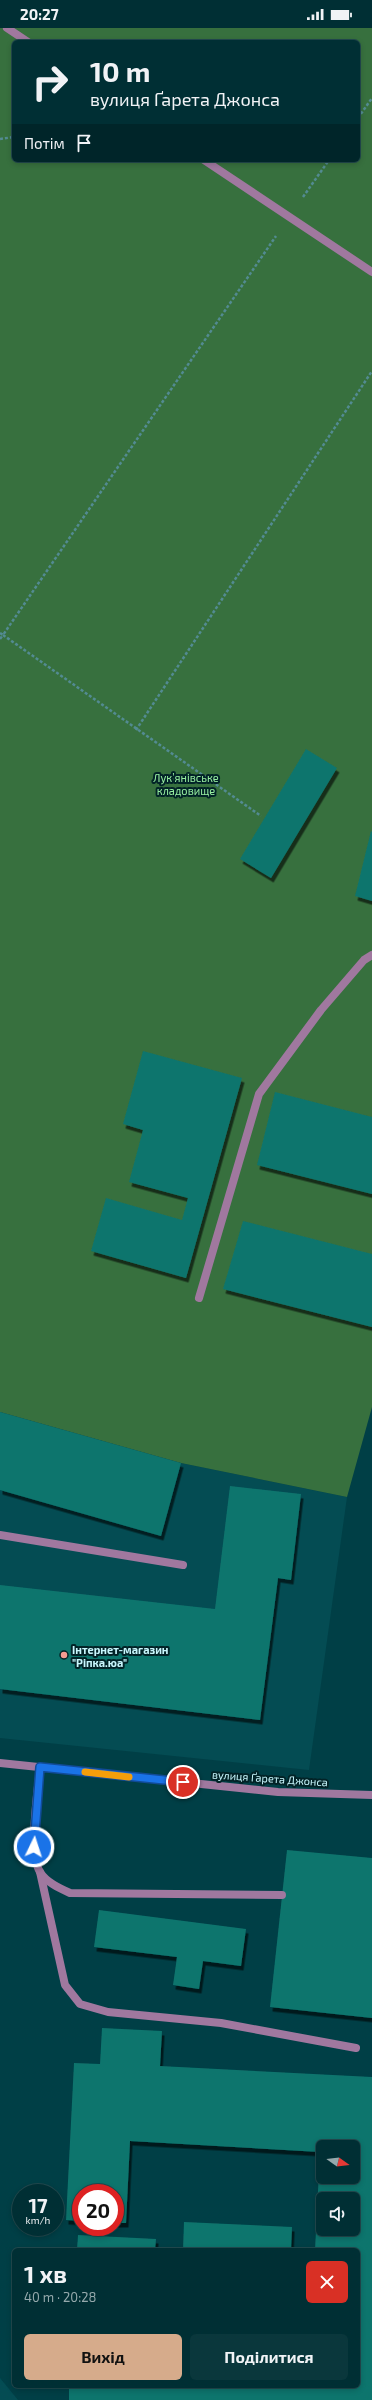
<!DOCTYPE html>
<html lang="uk">
<head>
<meta charset="utf-8">
<style>
	:root { --surface:#002f34; --page:#0a373c; --text:#f1f3f6; --muted:#95a9ac; --line:#224a4f; --accent:#d6ab8b }
	body { margin:0; font-family:"Exo 2",sans-serif; background:var(--page); color:var(--text); height:100vh; display:flex; flex-direction:column; font-size:15px; white-space:nowrap }
	* { box-sizing:border-box; margin:0 }
	p { font-size:13px; color:var(--muted) }
	.icon { flex:none; width:22px; height:22px; fill:none; stroke:currentColor; stroke-width:2; stroke-linecap:round; stroke-linejoin:round }
	.map { position:relative; flex:1; overflow:hidden }
	.side { position:absolute; left:12px; top:2220px; width:348px; height:140px; display:flex; flex-direction:column; background:var(--surface); border-radius:6px; box-shadow:0 2px 6px #0003,0 0 0 1px var(--line) }
	.side>* { flex:none }
	.guide { position:absolute; left:12px; top:12px; width:348px; height:122px; border-radius:6px; box-shadow:0 2px 6px #0003,0 0 0 1px var(--line); background:#002f34; color:var(--text); overflow:hidden }
	.needle { width:26px; rotate:104deg }
	.tools { position:absolute; left:316px; top:2112px; display:grid; gap:8px }
	.tools a { display:grid; place-items:center; width:44px; height:44px; border-radius:6px; background:var(--surface); box-shadow:0 2px 6px #0003,0 0 0 1px var(--line); font-size:20px }
	.speed { position:absolute; left:12px; top:2156px; display:flex; gap:8px; font-size:20px; font-weight:700; text-align:center }
	.speed>* { display:grid; place-content:center; width:52px; height:52px; border-radius:50%; background:var(--surface); box-shadow:0 2px 6px #0003,0 0 0 1px var(--line); line-height:1 }
	.speed small { font-size:10px; font-weight:400 }
	.speed .limit { border:6px solid #d22; background:#fff; color:#111 }
	.pin { position:absolute; display:grid; place-items:center; width:34px; height:34px; color:#fff; margin:-17px; border:2px solid #fff; border-radius:50%; box-shadow:0 1px 4px #0007 }
	.me { position:absolute; width:44px; margin:-22px; rotate:4deg; stroke-linejoin:round; filter:drop-shadow(0 0 3px #0008) }
	.turn { display:flex; align-items:center; gap:14px; height:84px; padding:0 12px; font-size:18px }
	.turn .icon { width:52px; height:52px; stroke-width:2.5 }
	.turn b { display:block; font-size:28px; line-height:34px }
	.then { display:flex; align-items:center; height:38px; padding:0 12px; background:#0003; gap:8px; font-size:15px }
	.round { display:grid; place-items:center; flex:none; width:42px; height:42px; border-radius:6px; background:var(--page) }
	.overview { display:flex; align-items:center; justify-content:space-between; height:68px; padding:0 12px }
	h1 { font-size:24px; font-weight:700; line-height:30px }
	.cta { display:flex; gap:8px; margin-top:auto; padding:8px 12px }
	.cta a { flex:1; height:46px; border-radius:6px; background:var(--accent); color:#111; font-size:16px; font-weight:700; line-height:46px; text-align:center }
	.cta a+a { background:var(--page); color:var(--text) }
	.status { display:flex; justify-content:space-between; align-items:center; height:28px; padding:0 20px; background:var(--surface); direction:ltr }
	.status svg { height:11px; fill:currentColor }
	.map>svg:first-child { display:block }
	.built { fill:#044c53 }
	.green { fill:#37703e; fill-rule:evenodd }
	.building { fill:#10746d; fill-rule:evenodd; filter:url(#shadow) }
	.lines { fill:none; stroke-linecap:round; stroke-linejoin:round }
	.path { stroke:#538b92; stroke-width:2.5; stroke-dasharray:3 2; stroke-linecap:butt }
	.service { stroke:#a0789f; stroke-width:8 }
	.minor { stroke:#a0789f; stroke-width:8 }
	.route-casing { stroke:#114b97; stroke-width:10 }
	.route { stroke:#1a73e8; stroke-width:7 }
	.slow { stroke:#f59e0b; stroke-width:7 }
	.poi-dot { fill:#f59c92; stroke:#022327; stroke-width:1.5 }
	.labels { text-anchor:middle; dominant-baseline:central; stroke-width:4; stroke-linejoin:round; paint-order:stroke }
	.park-label { font-size:11px; fill:#98efa1; stroke:#022327 }
	.poi-label { font-size:11px; font-weight:bold; fill:#c8f7fd; stroke:#022327; text-anchor:start }
	.street-label { font-size:11px; fill:#c8f7fd; stroke:#022327 }
</style>
</head>
<body>
<div class="status"><b>20:27</b><svg viewBox="0 0 49 12"><path d="M0 12V9h3v3zM5 12V6h3v6zM10 12V3h3v9zM15 12V0h3v12zM26 1h20v11H26zM47 4h2v5h-2z"/></svg></div>
<div class="map">
<svg width="372" height="2372" viewBox="0 0 372 2372">
	<defs>
		<filter id="shadow"><feDropShadow dx="2.5" dy="4.5" stdDeviation="0" flood-color="#0009"/></filter>
	</defs>
	<rect width="100%" height="100%" fill="#003f46"/>
	<g class="built">
		<polygon points="0,1384 181,1435 347,1469 309,1742 0,1710"/>
		<polygon points="0,2350 18,2372 0,2372"/>
	</g>
	<path class="green" d="M0,0h372v1379l-25,90 -166,-34 -181,-51zM14,14h344v118h-344z"/>
	<g class="building">
		<polygon points="306,721 337,740 271,850 240,831"/>
		<polygon points="371,803 372,804 372,873 355,868"/>
		<polygon points="143,1023 242,1050 186,1250 91,1223 106,1170 182,1192 188,1170 129,1154 143,1102 123,1096"/>
		<polygon points="275,1064 372,1089 372,1166 257,1137"/>
		<polygon points="243,1193 372,1226 372,1299 223,1261"/>
		<polygon points="0,1384 181,1435 161,1508 0,1462"/>
		<polygon points="230,1458 301,1466 291,1552 278,1550 260,1692 0,1661 0,1557 215,1581"/>
		<polygon points="287,1822 372,1830 372,1990 270,1979"/>
		<polygon points="99,1882 246,1901 241,1938 203,1933 199,1961 173,1957 177,1929 94,1919"/>
		<path d="M102,2000l60,3 -2,35 212,11v323h-303v-14h289v-136h-43l5,-98 -190,-11 -4,82h-11v-30h-34v28l-15,-1 8,-157 26,1zM323,2119h30v30h-30zM323,2171h30v30h-30z"/>
		<polygon points="184,2194 292,2199 291,2222 183,2222"/>
		<polygon points="78,2207 156,2211 155,2222 77,2222"/>
	</g>
	<g class="lines">
		<g class="path">
			<polyline points="358,90 372,70"/>
			<polyline points="0,111 14,109"/>
			<polyline points="303,169 329,132"/>
			<polyline points="0,605 3,607 276,208"/>
			<polyline points="0,611 3,607 261,788"/>
			<polyline points="136,702 372,343"/>
		</g>
		<g class="service">
			<polyline points="7,0 28,14"/>
			<polyline points="204,132 372,244"/>
			<polyline points="199,1270 259,1066 321,982 364,932 372,927"/>
			<polyline points="0,1507 183,1537"/>
			<path d="M40,1739c-2,24 -12,85 0,105 6,10 19,16 30,21l212,2"/>
			<polyline points="40,1844 65,1957 80,1976 108,1984 221,1995 356,2020"/>
		</g>
		<polyline class="minor" points="0,1735 278,1764 372,1767"/>
	</g>
	<g class="lines">
		<g class="route-casing">
			<polyline id="route" points="34,1819 40,1739 183,1754"/>
		</g>
		<use href="#route" class="route"/>
		<polyline class="slow" points="85,1744 129,1749"/>
	</g>
	<circle class="poi-dot" cx="64" cy="1627" r="4"/>
	<g class="labels">
		<g class="park-label">
			<text x="186" y="749">Лукʼянівське<tspan x="186" dy="13">кладовище</tspan></text>
		</g>
		<g class="poi-label">
			<text x="72" y="1621">Інтернет-магазин<tspan x="72" dy="13">"Ріпка.юа"</tspan></text>
		</g>
		<g class="street-label">
			<text transform="translate(270 1750) rotate(4)">вулиця Ґарета Джонса</text>
		</g>
	</g>
</svg>
<div class="tools">
<a><svg class="needle" viewBox="-14 -14 28 28"><path d="M0-13l5 13h-10z" fill="#e53935"/><path d="M0 13l5-13h-10z" fill="#95a9ac"/></svg></a>
<a><svg class="icon" aria-label="sound" viewBox="0 0 24 24"><path d="M4 9h4l5-4v14l-5-4H4zM17 9q2 3 0 6"/></svg></a>
</div>
<div class="speed"><div>17<small>km/h</small></div><div class="limit">20</div></div>
<div class="pin" style="left:183px;top:1754px;background:#d93025"><svg class="icon" aria-label="arrive" viewBox="0 0 24 24"><path d="M6 21V4h12l-3 4 3 4H6"/></svg></div>
<svg class="me" style="left:34px;top:1819px" viewBox="-20 -20 40 40"><circle r="17" fill="#1a73e8" stroke="#fff" stroke-width="3"/><path d="M0-11L8 9 0 5-8 9z" fill="#fff"/></svg>
<div class="guide">
<div class="turn"><svg class="icon" aria-label="right" viewBox="0 0 24 24"><path d="M7 20v-9h11M14 6l5 5-5 5"/></svg><div><b>10 m</b>вулиця Ґарета Джонса</div></div>
<div class="then">Потім<svg class="icon" aria-label="arrive" viewBox="0 0 24 24"><path d="M6 21V4h12l-3 4 3 4H6"/></svg></div>
</div>
<section class="side">
<div class="overview"><div><h1>1 хв</h1><p>40 m · 20:28</p></div><a class="round" style="background:#d93025;color:#fff"><svg class="icon" aria-label="close" viewBox="0 0 24 24"><path d="M6 6l12 12M18 6L6 18"/></svg></a></div>
<div class="cta"><a>Вихід</a><a>Поділитися</a></div>
</section>
</div>
</body>
</html>
